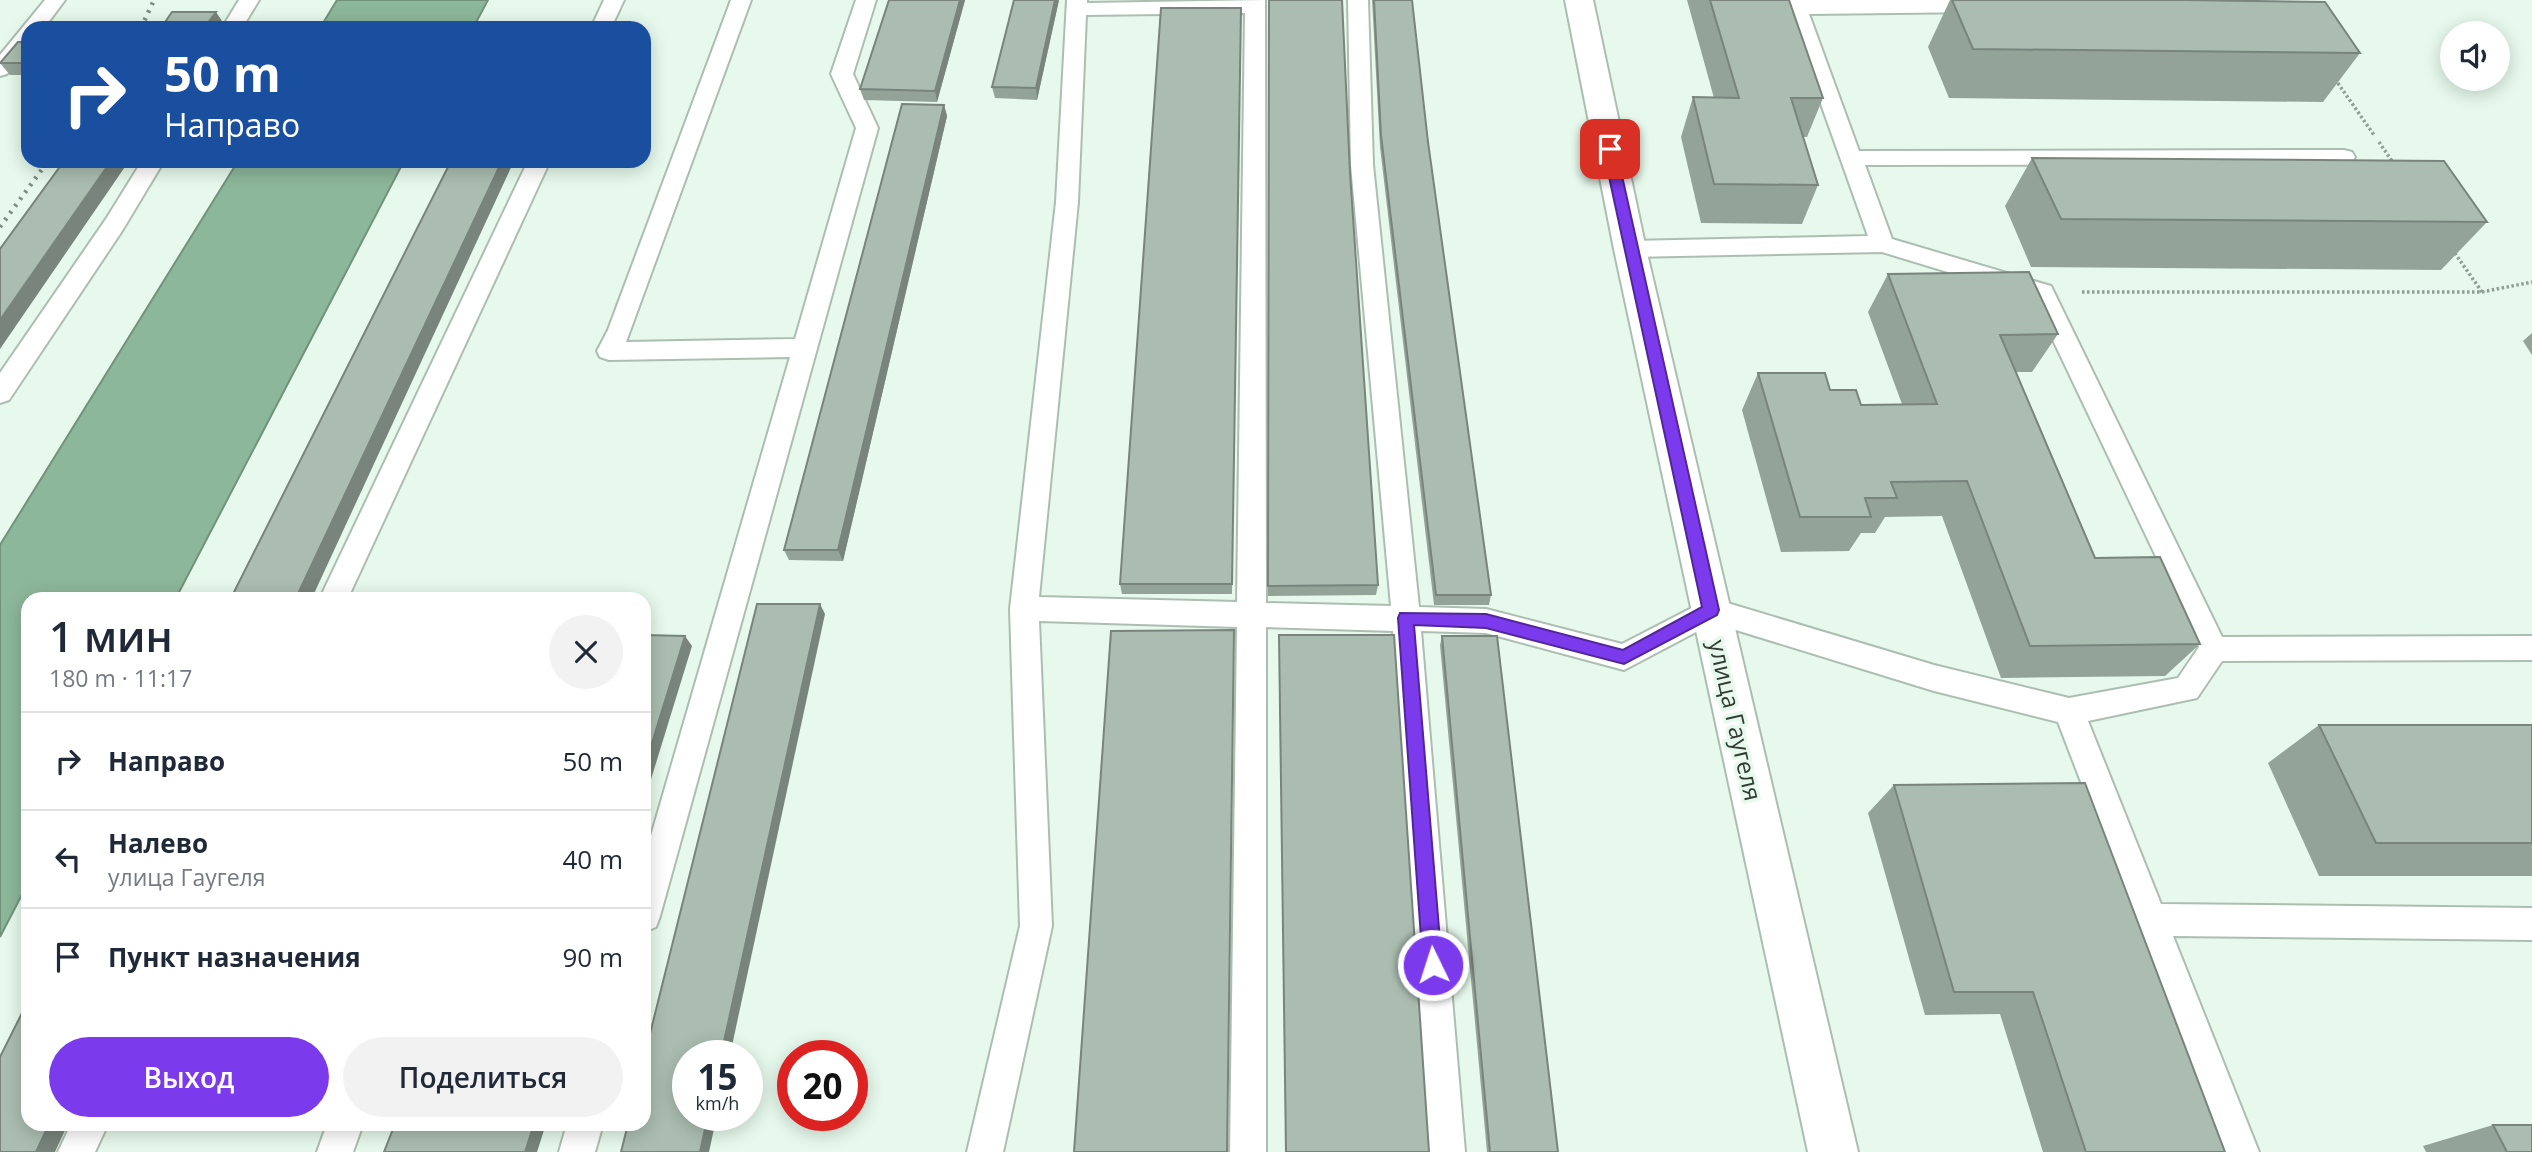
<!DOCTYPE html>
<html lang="ru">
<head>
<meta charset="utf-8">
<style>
	:root { --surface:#fff; --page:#f2f2f3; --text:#1f2937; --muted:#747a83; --line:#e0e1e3; --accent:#7c3aed }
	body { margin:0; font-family:"Open Sans",sans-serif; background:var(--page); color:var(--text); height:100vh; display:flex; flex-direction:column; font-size:26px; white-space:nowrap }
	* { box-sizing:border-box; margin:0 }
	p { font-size:23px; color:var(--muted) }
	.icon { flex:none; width:38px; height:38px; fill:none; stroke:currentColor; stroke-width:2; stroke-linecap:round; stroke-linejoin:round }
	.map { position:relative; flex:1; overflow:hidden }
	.drawer { position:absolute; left:21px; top:592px; width:630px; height:539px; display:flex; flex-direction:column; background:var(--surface); border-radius:21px; box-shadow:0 4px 18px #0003 }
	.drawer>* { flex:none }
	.guide { position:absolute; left:21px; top:21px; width:630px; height:147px; border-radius:21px; box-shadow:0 4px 18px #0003; background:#1a4fa0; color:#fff; overflow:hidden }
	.buttons { position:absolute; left:2440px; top:21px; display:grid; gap:14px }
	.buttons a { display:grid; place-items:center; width:70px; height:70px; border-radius:50%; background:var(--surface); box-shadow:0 4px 18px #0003; font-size:35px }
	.speed { position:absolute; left:672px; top:1040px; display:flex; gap:14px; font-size:35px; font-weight:700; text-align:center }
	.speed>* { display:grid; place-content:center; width:91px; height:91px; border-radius:50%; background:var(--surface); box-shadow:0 4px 18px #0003; line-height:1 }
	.speed small { font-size:18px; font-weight:400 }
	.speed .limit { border:10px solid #d22; background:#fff; color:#111 }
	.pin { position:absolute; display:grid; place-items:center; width:60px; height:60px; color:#fff; margin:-30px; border-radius:14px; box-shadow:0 4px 10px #0006 }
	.me { position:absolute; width:77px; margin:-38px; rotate:356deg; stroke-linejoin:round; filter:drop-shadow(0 0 5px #0008) }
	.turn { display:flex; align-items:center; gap:24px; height:147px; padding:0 28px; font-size:32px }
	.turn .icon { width:91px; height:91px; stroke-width:2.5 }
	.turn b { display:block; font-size:49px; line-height:60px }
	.round { display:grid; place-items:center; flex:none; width:74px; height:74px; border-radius:37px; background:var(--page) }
	.head { display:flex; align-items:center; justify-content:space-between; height:119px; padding:0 28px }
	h1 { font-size:42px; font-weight:600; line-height:52px }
	.cta { display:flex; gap:14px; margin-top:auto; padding:14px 28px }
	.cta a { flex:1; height:80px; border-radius:42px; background:var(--accent); color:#fff; font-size:28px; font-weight:600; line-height:80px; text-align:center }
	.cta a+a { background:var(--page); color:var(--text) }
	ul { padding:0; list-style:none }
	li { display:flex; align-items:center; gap:21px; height:98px; padding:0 28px; border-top:2px solid var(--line) }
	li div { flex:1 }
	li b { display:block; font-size:26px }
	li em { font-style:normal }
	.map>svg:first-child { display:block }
	.water { fill:#8db79a; stroke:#72927c; stroke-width:2 }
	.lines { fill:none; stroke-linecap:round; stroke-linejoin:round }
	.service-casing { stroke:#acbeb1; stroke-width:4 }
	.minor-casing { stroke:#acbeb1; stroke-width:4 }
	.path { stroke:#919e95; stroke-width:3.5; stroke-dasharray:2.5 2.5; stroke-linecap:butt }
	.service { fill:#fff; fill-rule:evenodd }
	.minor { fill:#fff; fill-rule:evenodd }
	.rail { stroke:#7f8c83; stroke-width:4.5; stroke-dasharray:2.5 6; stroke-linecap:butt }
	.wall { fill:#93a398 }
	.shaded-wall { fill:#78847c }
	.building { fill:#abbdb1; stroke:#78847c; stroke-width:2 }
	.route { fill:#7c3aed; stroke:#51269a; stroke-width:2 }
	.labels { text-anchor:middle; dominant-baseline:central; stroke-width:7; stroke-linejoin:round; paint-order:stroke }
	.street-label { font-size:24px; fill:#333b35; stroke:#e6f9ec }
</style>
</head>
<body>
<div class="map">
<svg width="2532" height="1152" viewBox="0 0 2532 1152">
	<rect width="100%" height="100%" fill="#e6f9ec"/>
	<g class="water">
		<polygon points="337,0 488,0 473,28 320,28"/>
		<polygon points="238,161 404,161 176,598 28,598 28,883 0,937 0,545"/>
	</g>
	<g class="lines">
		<g class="service-casing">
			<g id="service">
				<polygon points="45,0 65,0 44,28 28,28 28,48 7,74 0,76 0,55"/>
				<polygon points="239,0 259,0 242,28 222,28"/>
				<polygon points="604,0 624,0 611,28 591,28"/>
				<polygon points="731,0 751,0 626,342 795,339 856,128 831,74 856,0 876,0 853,74 878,128 660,916 656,927 644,932 644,860 790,357 609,360 600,357 597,351 608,330"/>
				<path d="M1067,0h20v3l178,-3 1,603 125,3 -40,-441 -3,-165h20l5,165 46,442 67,2 136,35 89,-46 223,67 135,33 109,-20 21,-31 -166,-349 -151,-46 -252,5 -8,-2 -4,-6 4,-6 8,-2 238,-5 -84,-236h199l7,2 3,4 -3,4 -7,2 -174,2 50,137 485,-1 8,2 3,5 -3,5 -8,2 -479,1 27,74 159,47 171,351 310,-1v24l-310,1 -25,37 -109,23 73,183 371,4v32l-359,-4 86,216h-36l-165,-430 -124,-31 -221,-68 -89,47 -138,-37 -65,-2 44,521h-36l-36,-521 -127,-4v525h-36l7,-525 -198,-6 13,305 -49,226h-36l53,-226 -10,-317 46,-407zM1245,13l-8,589 -198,-5 39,-395 8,-187z"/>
				<polygon points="142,161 164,161 122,231 9,400 0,403 0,373 106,219"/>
				<polygon points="528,161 550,161 348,598 320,598"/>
				<polygon points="71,1124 108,1124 95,1152 58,1152"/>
				<polygon points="327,1124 363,1124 353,1152 317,1152"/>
				<polygon points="567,1124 603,1124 595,1152 559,1152"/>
			</g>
		</g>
		<g class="minor-casing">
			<polygon id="minor" points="1565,0 1593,0 1646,249 1858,1152 1808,1152 1614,249"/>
		</g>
		<g class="path">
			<polyline points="2335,79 2374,135"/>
			<polyline points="2379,142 2394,164"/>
			<polyline points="2082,292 2482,292 2454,252"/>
			<polyline points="2482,292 2532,282"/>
		</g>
		<use href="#service" class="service"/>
		<use href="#minor" class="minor"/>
		<g class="rail">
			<polyline points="141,28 154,0"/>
			<polyline points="0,227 48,161"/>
		</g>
	</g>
	<g class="wall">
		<polygon points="889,0 965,0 937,102 864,100 860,89"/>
		<polygon points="1059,0 1037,100 995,98 992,87"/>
		<polygon points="1269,0 1350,173 1378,585 1376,595 1268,596"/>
		<polygon points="1372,0 1412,0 1428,142 1491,595 1489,605 1434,605 1380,147"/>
		<polygon points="1687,0 1789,0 1823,98 1807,137 1803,137 1818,185 1802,224 1701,223 1681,137 1693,97 1714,98"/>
		<polygon points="1950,0 2185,0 2360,53 2323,102 1949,98 1928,47"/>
		<polygon points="1241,8 1232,594 1122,594 1120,584"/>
		<polygon points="28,42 28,75 10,75 0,63"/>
		<polygon points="944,105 947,116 843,561 789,560 784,550"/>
		<polygon points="2032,158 2487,222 2441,270 2031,267 2005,206"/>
		<polygon points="1888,274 2058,334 2032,372 2016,372 2095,558 2200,644 2165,676 2001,678 1942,516 1885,517 1875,533 1861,533 1849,551 1781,552 1742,410 1758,373 1830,390 1861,405 1902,404 1868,312"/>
		<polygon points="2532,333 2532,355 2523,341"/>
		<polygon points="1442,636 1558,1152 1487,1152 1440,645"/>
		<polygon points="2319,725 2532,725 2532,876 2319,876 2268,763"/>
		<polygon points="1894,785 2225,1152 2043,1152 2000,1014 1925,1015 1868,813"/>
		<polygon points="2493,1125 2532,1152 2426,1152 2423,1146"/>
	</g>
	<g class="shaded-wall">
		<polygon points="960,0 965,0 937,102 935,91"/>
		<polygon points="1055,0 1059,0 1037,100 1036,88"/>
		<polygon points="216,12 224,24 221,28 204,28"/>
		<polygon points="944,105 947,116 843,561 838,550"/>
		<polygon points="111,161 129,161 0,349 0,320"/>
		<polygon points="502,161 514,161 312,598 296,598"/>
		<polygon points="820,604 825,614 730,1055 721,1055"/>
		<polygon points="685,636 692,646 644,802 644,769"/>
		<polygon points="708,1115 717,1115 709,1152 700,1152"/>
		<polygon points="49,1124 68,1124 55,1152 36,1152"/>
		<polygon points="534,1124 546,1124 537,1152 525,1152"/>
	</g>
	<g class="building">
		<polygon points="889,0 960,0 935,91 860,89"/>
		<polygon points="1014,0 1055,0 1036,88 992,87"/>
		<polygon points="1269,0 1342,0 1350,173 1378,585 1268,586"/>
		<polygon points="1374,0 1412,0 1428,142 1491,595 1436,595 1381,135"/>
		<polygon points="1710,0 1789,0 1823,98 1791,98 1818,185 1714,184 1693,97 1739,98"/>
		<polygon points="1952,0 2185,0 2325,2 2360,53 1973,49"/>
		<polygon points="1161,8 1241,8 1232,584 1120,584"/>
		<polygon points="172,12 216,12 204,28 161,28"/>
		<polygon points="18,42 28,42 28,63 0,63"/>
		<polygon points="902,104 944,105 838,550 784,550"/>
		<polygon points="2032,158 2444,161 2487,222 2061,219"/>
		<polygon points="64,161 111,161 0,320 0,249"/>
		<polygon points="451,161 502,161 296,598 231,598"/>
		<polygon points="2029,272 2058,334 2000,335 2095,558 2160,557 2200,644 2030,646 1967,481 1891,482 1897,498 1865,498 1871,517 1800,517 1758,373 1825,373 1830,390 1856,390 1861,405 1937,404 1888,274"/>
		<polygon points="757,604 820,604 721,1055 688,1055 688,1115 708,1115 700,1152 621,1152 628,1124 644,1124 644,1058"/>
		<polygon points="1234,630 1227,1152 1074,1152 1111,631"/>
		<polygon points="644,635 685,636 644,769"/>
		<polygon points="1279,635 1394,635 1429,1152 1286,1152"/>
		<polygon points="1442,636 1497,636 1558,1152 1490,1152"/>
		<polygon points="2319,725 2532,725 2532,843 2376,843"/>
		<polygon points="2085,783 2225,1152 2086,1152 2033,992 1954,992 1894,785"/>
		<polygon points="28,1001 28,1124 49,1124 36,1152 0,1152 0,1057"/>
		<polygon points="395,1124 534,1124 525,1152 384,1152"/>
		<polygon points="2493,1125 2532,1125 2532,1152 2507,1152"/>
	</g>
	<polygon class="route" points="1610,145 1616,149 1719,610 1717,615 1624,664 1486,628 1414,625 1442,965 1439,972 1433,974 1426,972 1423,965 1398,618 1400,613 1486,614 1623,650 1702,607 1603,149"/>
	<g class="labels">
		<g class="street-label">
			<text transform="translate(1736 720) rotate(77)">улица Гаугеля</text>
		</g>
	</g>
</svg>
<div class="buttons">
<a><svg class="icon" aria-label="sound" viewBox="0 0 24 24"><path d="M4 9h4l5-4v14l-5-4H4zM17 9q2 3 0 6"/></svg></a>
</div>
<div class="speed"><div>15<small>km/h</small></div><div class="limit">20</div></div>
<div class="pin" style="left:1610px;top:149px;background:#d93025"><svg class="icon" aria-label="arrive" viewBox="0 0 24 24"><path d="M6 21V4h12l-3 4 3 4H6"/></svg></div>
<svg class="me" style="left:1433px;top:965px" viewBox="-20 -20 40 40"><circle r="17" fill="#7c3aed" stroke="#fff" stroke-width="3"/><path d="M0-11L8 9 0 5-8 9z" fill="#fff"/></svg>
<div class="guide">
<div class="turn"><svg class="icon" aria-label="right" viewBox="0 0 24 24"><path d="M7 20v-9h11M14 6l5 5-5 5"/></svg><div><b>50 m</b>Направо</div></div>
</div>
<section class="drawer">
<div class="head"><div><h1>1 мин</h1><p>180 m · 11:17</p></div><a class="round"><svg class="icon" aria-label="close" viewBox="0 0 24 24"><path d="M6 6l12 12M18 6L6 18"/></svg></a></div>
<ul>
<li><svg class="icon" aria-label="right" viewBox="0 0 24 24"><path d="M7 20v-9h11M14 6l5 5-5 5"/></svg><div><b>Направо</b></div><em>50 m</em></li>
<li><svg class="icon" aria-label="left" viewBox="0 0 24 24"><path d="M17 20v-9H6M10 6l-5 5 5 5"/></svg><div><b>Налево</b><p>улица Гаугеля</p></div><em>40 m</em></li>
<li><svg class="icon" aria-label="arrive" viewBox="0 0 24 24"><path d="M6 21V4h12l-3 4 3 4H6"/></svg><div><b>Пункт назначения</b></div><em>90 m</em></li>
</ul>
<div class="cta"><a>Выход</a><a>Поделиться</a></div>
</section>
</div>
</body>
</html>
